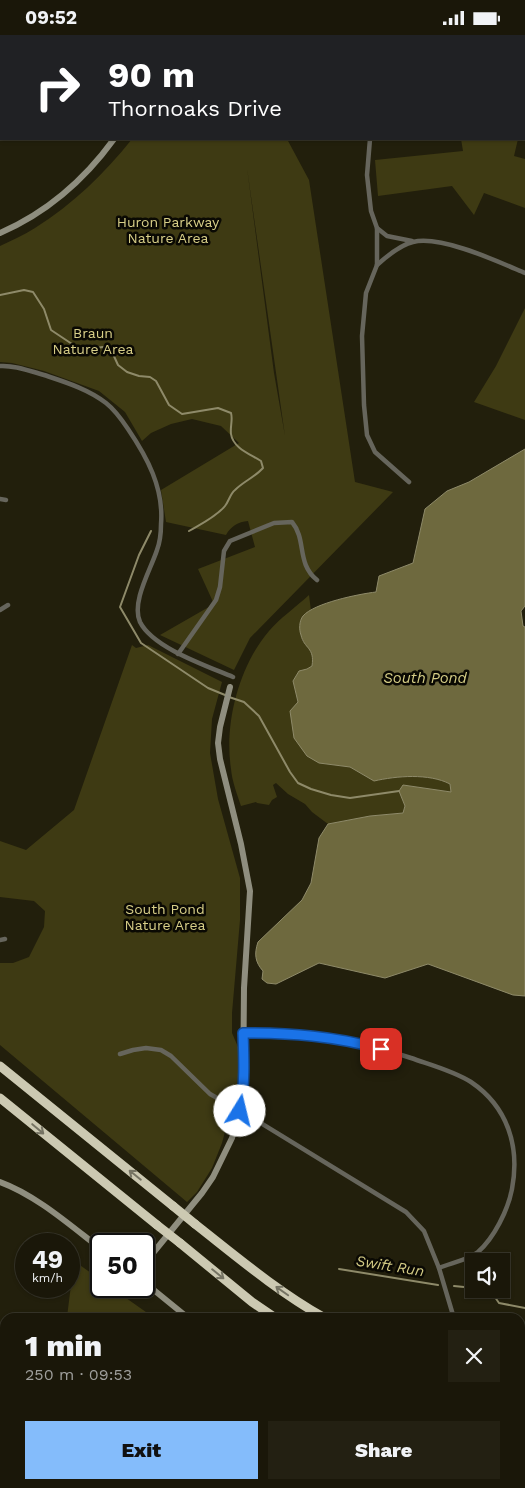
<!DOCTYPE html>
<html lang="en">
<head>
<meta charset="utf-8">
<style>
	:root { --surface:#1a1709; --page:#232012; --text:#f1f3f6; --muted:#9f9f9c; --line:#38362a; --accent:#84bcfb }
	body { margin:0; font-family:"Work Sans",sans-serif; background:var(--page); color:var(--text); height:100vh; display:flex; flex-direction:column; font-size:19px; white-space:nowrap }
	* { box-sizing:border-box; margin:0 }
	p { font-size:16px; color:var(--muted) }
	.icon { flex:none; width:28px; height:28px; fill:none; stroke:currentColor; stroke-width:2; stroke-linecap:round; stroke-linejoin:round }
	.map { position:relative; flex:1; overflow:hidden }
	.sheet { position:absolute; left:0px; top:1278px; width:525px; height:176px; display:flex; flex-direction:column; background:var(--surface); border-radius:15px 15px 0 0; box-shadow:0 1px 4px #0004,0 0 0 1px var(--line) }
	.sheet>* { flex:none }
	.guide { position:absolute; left:0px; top:0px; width:525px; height:105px; box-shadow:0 1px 4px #0004,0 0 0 1px var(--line); background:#202124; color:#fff; overflow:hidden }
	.buttons { position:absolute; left:465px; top:1218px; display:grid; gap:10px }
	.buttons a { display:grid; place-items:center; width:45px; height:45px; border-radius:0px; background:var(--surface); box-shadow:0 1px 4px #0004,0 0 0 1px var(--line); font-size:25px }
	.speed { position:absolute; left:15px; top:1198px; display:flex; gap:10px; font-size:25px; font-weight:700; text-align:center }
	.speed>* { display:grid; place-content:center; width:65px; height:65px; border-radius:50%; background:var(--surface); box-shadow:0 1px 4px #0004,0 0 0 1px var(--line); line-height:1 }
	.speed small { font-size:12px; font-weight:400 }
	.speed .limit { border:2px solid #111; border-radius:8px; background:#fff; color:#111 }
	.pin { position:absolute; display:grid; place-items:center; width:42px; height:42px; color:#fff; margin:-21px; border-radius:10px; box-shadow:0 2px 8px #0006 }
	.me { position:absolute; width:55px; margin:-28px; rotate:9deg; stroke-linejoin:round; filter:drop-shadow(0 0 4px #0008) }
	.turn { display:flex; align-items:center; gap:18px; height:105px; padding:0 25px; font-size:22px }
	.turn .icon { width:65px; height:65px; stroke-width:2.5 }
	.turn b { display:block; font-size:35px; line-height:42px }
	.round { display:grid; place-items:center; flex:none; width:52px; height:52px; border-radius:0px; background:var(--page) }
	.summary { display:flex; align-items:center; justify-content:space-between; height:85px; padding:0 25px }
	h1 { font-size:30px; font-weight:800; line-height:38px }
	.action { display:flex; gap:10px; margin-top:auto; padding:10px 25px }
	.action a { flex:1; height:58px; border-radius:0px; background:var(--accent); color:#111; font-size:20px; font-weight:800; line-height:58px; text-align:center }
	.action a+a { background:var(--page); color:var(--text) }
	.status { display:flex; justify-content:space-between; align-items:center; height:35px; padding:0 25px; background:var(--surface); direction:ltr }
	.status svg { height:14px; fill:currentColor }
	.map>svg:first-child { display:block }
	.green { fill:#3e3a13; fill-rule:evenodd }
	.water { fill:#6e693e; stroke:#8e8a69 }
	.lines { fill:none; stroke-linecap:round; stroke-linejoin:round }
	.stream { stroke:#8e8a69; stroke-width:2 }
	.minor { stroke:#66655c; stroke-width:4.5 }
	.secondary { stroke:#8f8e7f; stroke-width:6 }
	.motorway { stroke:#ccc9b2; stroke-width:9 }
	.motorway-bridge { stroke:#ccc9b2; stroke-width:9 }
	.oneway { stroke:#757363 }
	.route-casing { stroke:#114b97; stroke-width:12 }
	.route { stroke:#1a73e8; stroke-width:9 }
	.labels { text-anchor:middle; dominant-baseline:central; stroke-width:5; stroke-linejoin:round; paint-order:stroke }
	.park-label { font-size:14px; fill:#d8cf88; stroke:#0a0903 }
	.water-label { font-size:15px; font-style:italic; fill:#d4cc85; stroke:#0a0903 }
</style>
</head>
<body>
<div class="status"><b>09:52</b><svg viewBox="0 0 49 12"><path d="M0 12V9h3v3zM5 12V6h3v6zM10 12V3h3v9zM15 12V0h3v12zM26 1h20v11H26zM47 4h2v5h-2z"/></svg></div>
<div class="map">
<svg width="525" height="1453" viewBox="0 0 525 1453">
	<rect width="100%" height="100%" fill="#221f0c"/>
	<g class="green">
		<polygon points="202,0 525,0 525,80 524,85 524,1 201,1"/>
		<path d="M132,104h155l22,41 46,302 38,10 -143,146 -16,32 -74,-35 54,-31 -16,-35 57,-22 -7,-26c-10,1 -17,5 -22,14l-60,-13 -5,-32 78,-47 -18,-17 -29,-7 -21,5 -20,9 -9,8 -17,-29 -26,-21 -55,-20 -32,-8 -12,-1v-116c12,-6 24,-11 35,-18 38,-24 69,-54 97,-89zM247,133l38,268 -11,-63z"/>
		<polygon points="461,104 518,104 514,121 525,124 525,173 484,158 474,180 452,151 378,161 375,125 463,116"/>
		<polygon points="525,273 525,385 474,367 496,331"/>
		<path d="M309,560l2,16 -8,5 -1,24c8,9 12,13 10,26l-4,3 11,94 31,4 24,14c23,-5 55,-8 76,3l1,8 -48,-7 -1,14 3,7 -2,7 -33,3 -42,8 -16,-12 -7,-8 -17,-10 -12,-11 -3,2 4,12 -5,3 -3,5 -12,-2 -1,-1 -15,4c-4,-12 -9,-25 -10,-37 -7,-46 8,-103 38,-138 11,-13 27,-24 40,-36z"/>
		<polygon points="132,610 136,613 148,610 222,647 212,684 210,718 218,764 240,843 240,885 232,978 232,998 238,1012 239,1032 237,1052 222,1108 212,1133 197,1157 187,1167 0,1010 0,928 13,928 29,922 44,892 45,876 34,866 0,862 0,806 26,815 74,775"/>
		<polygon points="74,1226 101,1245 101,1251 109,1251 153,1282 67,1282"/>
		<rect x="56" y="1449" width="367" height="4"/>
	</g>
	<path class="water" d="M525,414v157l-4,5 2,15 2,1v369l-12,-1 -85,-31 -43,14 -66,-15 -43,21 -9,-1 -5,-4 1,-8c-8,-9 -9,-17 -5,-29l44,-42 9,-17 8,-45 9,-14 42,-8 33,-3 2,-7 -6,-15 4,-6 48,7 -1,-8c-21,-11 -54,-8 -76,-3l-24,-14 -31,-4 -12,-7 -13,-18 -4,-27 8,-9 -5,-21 6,-10 8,-2 5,-3c3,-19 -8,-17 -11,-31 -2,-5 -2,-14 2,-19 11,-13 56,-22 73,-24l3,-16 34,-13 12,-54 22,-18 22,-9z"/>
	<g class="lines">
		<g class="stream">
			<path d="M0,260l24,-5 9,2 11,17 7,21 30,20 22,-3 10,7 5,11 9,7 12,4 11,1 6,4 13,24 13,9 36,-6 13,5c2,7 -1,13 0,21 2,14 19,20 30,27l2,7c-8,9 -19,13 -28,22 -5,4 -6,11 -10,16 -9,11 -24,18 -36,25"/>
			<polyline points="151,496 139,520 120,572 141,608 208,653 225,660"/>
			<polyline points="229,662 244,667 259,681 290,737 298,748 311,754 331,760 350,763 399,756"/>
			<polyline points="339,1234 438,1250"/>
			<polyline points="454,1251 474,1253"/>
			<polyline points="480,1254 490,1255 499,1268 525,1273"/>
			<polyline points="106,1282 112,1282"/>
			<polyline points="0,1322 5,1319"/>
		</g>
		<g class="minor">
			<polyline points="341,0 342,1"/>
			<polyline points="24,1 24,0"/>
			<polyline points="370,104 367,140 371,176 377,193 377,230 366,258 362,301 364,370 367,400 375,417 409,447"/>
			<polyline points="377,193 387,201 412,206"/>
			<path d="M377,230c10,-9 23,-20 36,-23 28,-7 86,20 112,31"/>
			<path d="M0,331c15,-1 30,5 44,9 21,7 44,14 62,28 9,7 16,17 22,26 19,28 36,59 33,95 0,8 -1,18 -4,26 -6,19 -26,52 -17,72 13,26 67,44 93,55"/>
			<polyline points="0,464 6,465"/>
			<polyline points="0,575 8,570"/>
			<path d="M178,619l38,-54 4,-13 4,-36 6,-10 44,-18 18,-1c15,18 4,41 25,58"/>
			<polyline points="0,905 5,904"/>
			<path d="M243,998c19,1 38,-1 57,1 38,3 75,12 111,24 20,7 43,13 60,24 37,25 49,65 41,107 -4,21 -18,49 -34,63 -10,8 -27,11 -39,16"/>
			<polyline points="120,1019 133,1015 146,1013 161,1015 171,1021 210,1059 251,1082 406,1177 424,1196 439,1233 453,1280 455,1282"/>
			<polyline points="520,1305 525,1305"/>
		</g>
		<g class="secondary">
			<polyline points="186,1 187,0"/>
			<path d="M0,198c46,-20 85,-54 114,-94"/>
			<path d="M0,1147c36,13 71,44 101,67"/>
			<polyline points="144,1229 202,1158 213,1142 232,1103 243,1060 244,953 250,856 241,809 220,724 218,708 220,692 230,652"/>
			<polyline points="144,1247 187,1282"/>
			<polyline points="520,1417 525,1418"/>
		</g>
		<g class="motorway">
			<polyline points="0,1031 173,1171"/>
			<polyline points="0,1063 157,1190"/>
			<path d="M195,1189c42,33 82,67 128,93"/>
			<polyline points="180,1208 252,1267 274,1282"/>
			<polyline points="520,1342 525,1342"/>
			<polyline points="520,1367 525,1368"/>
		</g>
		<g class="motorway-bridge">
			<polyline points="173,1171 195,1189"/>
			<polyline points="157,1190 180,1208"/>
		</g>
	</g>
	<defs><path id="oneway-shaft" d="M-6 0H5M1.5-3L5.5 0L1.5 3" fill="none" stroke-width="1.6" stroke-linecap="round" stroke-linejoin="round" transform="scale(1.25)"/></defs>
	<g class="oneway">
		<use href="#oneway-shaft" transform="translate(38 1094) rotate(40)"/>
		<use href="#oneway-shaft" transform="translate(135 1140) rotate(-141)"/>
		<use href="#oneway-shaft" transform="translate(218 1239) rotate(39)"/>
		<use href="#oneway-shaft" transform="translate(282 1256) rotate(-145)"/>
	</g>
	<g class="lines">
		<g class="route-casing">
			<path id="route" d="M240,1076c5,-26 4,-52 3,-78 48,0 91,3 138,16"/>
		</g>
		<use href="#route" class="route"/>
	</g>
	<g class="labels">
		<g class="park-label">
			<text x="168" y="187">Huron Parkway<tspan x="168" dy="16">Nature Area</tspan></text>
			<text x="93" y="298">Braun<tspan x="93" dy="16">Nature Area</tspan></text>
			<text x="165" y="874">South Pond<tspan x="165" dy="16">Nature Area</tspan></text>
		</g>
		<g class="water-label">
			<text x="425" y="643">South Pond</text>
			<text transform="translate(390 1231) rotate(9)">Swift Run</text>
		</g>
	</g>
</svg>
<div class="buttons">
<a><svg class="icon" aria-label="sound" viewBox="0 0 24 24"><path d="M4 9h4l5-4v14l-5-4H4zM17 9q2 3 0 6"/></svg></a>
</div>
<div class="speed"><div>49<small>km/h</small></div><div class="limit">50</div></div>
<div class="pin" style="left:381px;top:1014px;background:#d93025"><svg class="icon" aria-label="arrive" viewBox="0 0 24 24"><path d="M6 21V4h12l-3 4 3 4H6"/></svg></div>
<svg class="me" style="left:240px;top:1076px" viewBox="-20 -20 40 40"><circle r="19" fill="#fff"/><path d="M0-13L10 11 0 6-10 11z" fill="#1a73e8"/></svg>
<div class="guide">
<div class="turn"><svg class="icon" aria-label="right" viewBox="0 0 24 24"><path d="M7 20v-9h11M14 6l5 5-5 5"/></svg><div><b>90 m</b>Thornoaks Drive</div></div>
</div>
<section class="sheet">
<div class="summary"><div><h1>1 min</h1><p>250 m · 09:53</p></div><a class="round"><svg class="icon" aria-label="close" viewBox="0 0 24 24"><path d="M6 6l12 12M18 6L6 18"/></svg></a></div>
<div class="action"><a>Exit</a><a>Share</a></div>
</section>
</div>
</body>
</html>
